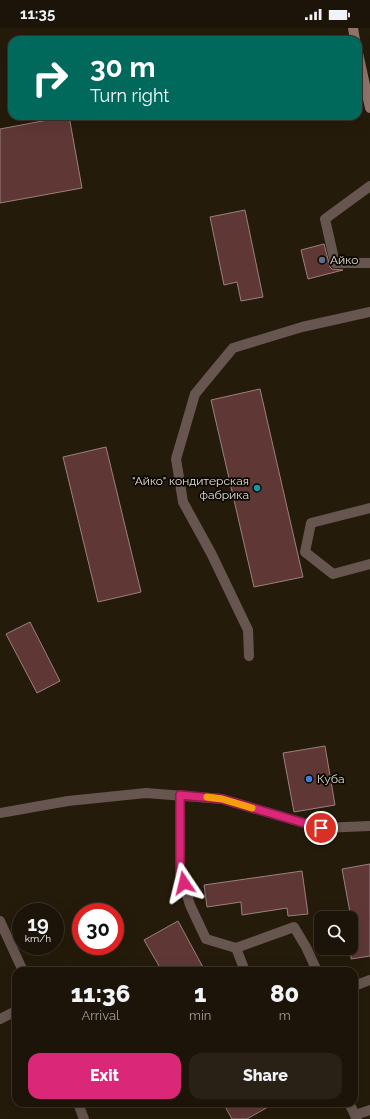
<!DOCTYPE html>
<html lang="en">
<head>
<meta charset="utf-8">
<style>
	:root { --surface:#1c1408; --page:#292116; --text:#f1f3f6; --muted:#a09e9c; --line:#3a3329; --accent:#db2777 }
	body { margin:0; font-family:Raleway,sans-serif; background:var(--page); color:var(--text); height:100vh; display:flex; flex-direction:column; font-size:15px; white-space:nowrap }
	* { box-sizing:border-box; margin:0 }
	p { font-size:13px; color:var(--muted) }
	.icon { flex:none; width:22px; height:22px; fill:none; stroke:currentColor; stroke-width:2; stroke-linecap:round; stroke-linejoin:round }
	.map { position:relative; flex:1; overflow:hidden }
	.panel { position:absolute; left:12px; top:939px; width:346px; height:140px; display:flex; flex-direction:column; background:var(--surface); border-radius:12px; box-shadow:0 4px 16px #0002,0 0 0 1px var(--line) }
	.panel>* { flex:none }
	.top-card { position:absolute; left:8px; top:8px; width:354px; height:84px; border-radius:12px; box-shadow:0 4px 16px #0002,0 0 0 1px var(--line); background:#00695c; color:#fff; overflow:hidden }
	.controls { position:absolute; left:314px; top:883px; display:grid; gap:8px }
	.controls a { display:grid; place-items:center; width:44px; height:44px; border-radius:8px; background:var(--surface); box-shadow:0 4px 16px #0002,0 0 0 1px var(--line); font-size:20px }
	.speed { position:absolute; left:12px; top:875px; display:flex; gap:8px; font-size:20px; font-weight:700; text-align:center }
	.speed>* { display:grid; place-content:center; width:52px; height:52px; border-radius:50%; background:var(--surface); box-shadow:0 4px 16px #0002,0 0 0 1px var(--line); line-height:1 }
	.speed small { font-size:10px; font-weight:400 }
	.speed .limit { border:6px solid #d22; background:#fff; color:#111 }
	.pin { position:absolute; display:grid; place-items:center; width:34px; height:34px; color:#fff; margin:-17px; border:2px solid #fff; border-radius:50%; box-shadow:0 1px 4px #0007 }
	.me { position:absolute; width:44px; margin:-22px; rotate:350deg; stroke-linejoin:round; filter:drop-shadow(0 0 3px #0008) }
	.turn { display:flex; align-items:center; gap:14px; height:84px; padding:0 16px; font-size:18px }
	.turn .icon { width:52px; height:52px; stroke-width:2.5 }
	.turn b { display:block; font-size:28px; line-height:34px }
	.eta { display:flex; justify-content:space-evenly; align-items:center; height:68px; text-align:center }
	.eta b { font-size:24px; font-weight:800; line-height:28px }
	.primary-button { display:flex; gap:8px; margin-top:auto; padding:8px 16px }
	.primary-button a { flex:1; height:46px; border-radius:12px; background:var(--accent); color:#fff; font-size:16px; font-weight:800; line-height:46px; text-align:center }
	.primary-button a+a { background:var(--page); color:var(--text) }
	.status { display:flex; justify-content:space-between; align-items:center; height:28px; padding:0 20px; background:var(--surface); direction:ltr }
	.status svg { height:11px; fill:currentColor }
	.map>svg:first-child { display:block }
	.building { fill:#5f3836; stroke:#9b807e }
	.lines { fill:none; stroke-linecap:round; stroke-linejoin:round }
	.street { stroke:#67554f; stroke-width:10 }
	.secondary { stroke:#91756b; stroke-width:10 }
	.route-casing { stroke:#8e194d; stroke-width:10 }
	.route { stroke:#db2777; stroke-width:7 }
	.slow { stroke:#f59e0b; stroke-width:7 }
	.service-dot { fill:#5c6f8a; stroke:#0b0702; stroke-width:1.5 }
	.culture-dot { fill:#0f9aa8; stroke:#0b0702; stroke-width:1.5 }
	.shop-dot { fill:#3f7fe0; stroke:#0b0702; stroke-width:1.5 }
	.labels { text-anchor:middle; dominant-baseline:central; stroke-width:3.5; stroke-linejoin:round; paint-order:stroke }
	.poi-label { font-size:12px; fill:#e5ded3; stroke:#0b0702; text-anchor:start }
</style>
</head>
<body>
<div class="status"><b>11:35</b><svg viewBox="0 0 49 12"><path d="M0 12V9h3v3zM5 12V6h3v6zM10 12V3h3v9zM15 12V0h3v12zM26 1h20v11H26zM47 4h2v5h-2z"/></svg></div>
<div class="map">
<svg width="370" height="1091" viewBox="0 0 370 1091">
	<rect width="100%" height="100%" fill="#251b0a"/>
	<g class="building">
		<polygon points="69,88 82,160 0,175 0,101"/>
		<polygon points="245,182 263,269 241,273 237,254 224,257 210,189"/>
		<polygon points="324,216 330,239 332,241 343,242 308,251 301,222"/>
		<polygon points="260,361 303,549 254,559 211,372"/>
		<polygon points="106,419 141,564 98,574 63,429"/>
		<polygon points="30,594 60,653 37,665 6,606"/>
		<polygon points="325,718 335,777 294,784 283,725"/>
		<polygon points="370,836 370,928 351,931 351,890 342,841"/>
		<polygon points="302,843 308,886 288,888 287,880 242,887 241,874 207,879 204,857"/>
		<polygon points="178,893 205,943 162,943 144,912"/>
		<polygon points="223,1075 275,1075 247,1091 232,1091"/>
	</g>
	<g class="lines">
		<g class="street">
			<polyline points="370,158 325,191 335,235 370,235"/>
			<polyline points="370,480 311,495 305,524 333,546 370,536"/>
			<polyline points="249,628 248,602 211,525 183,474 176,431 195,366 233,320 302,299 370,284"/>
			<polyline points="180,767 180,844 190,877 206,911 236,920 245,943"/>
			<polyline points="0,785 68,773 146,765 222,771 321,800 370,798"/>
			<polyline points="0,893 23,943"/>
			<polyline points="236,920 294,899 306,919 317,943"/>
			<polyline points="354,958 370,952"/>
			<polyline points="0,991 16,983"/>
			<polyline points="78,1075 84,1091"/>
			<polyline points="349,1075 357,1091"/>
			<polyline points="355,1087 370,1082"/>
		</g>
		<g class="secondary">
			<polyline points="353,0 355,12"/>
			<polyline points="358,25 370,80"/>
		</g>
	</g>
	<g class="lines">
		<g class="route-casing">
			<polyline id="route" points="184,855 180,844 180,767 222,771 321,800"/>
		</g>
		<use href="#route" class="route"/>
		<polyline class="slow" points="207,769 222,771 252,780"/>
	</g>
	<circle class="service-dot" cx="322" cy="232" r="4"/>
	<circle class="culture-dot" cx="257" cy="460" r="4"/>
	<circle class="shop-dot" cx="309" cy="751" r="4"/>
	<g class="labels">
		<g class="poi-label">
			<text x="330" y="232">Айко</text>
			<text x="249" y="453" text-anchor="end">"Айко" кондитерская<tspan x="249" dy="14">фабрика</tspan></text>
			<text x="317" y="751">Куба</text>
		</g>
	</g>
</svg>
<div class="controls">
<a><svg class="icon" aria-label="search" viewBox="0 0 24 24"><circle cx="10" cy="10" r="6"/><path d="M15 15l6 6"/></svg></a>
</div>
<div class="speed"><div>19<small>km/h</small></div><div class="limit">30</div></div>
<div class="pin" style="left:321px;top:800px;background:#d93025"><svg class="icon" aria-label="arrive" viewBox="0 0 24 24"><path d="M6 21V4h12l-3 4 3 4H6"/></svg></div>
<svg class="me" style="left:184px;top:855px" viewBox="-20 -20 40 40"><path d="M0-17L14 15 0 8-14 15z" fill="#db2777" stroke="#fff" stroke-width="4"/></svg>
<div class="top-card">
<div class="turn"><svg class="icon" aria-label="right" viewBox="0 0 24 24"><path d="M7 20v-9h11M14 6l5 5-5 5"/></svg><div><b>30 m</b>Turn right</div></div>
</div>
<section class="panel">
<div class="eta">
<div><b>11:36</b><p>Arrival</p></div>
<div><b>1</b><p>min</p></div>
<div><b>80</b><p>m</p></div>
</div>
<div class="primary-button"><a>Exit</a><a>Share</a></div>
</section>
</div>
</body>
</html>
